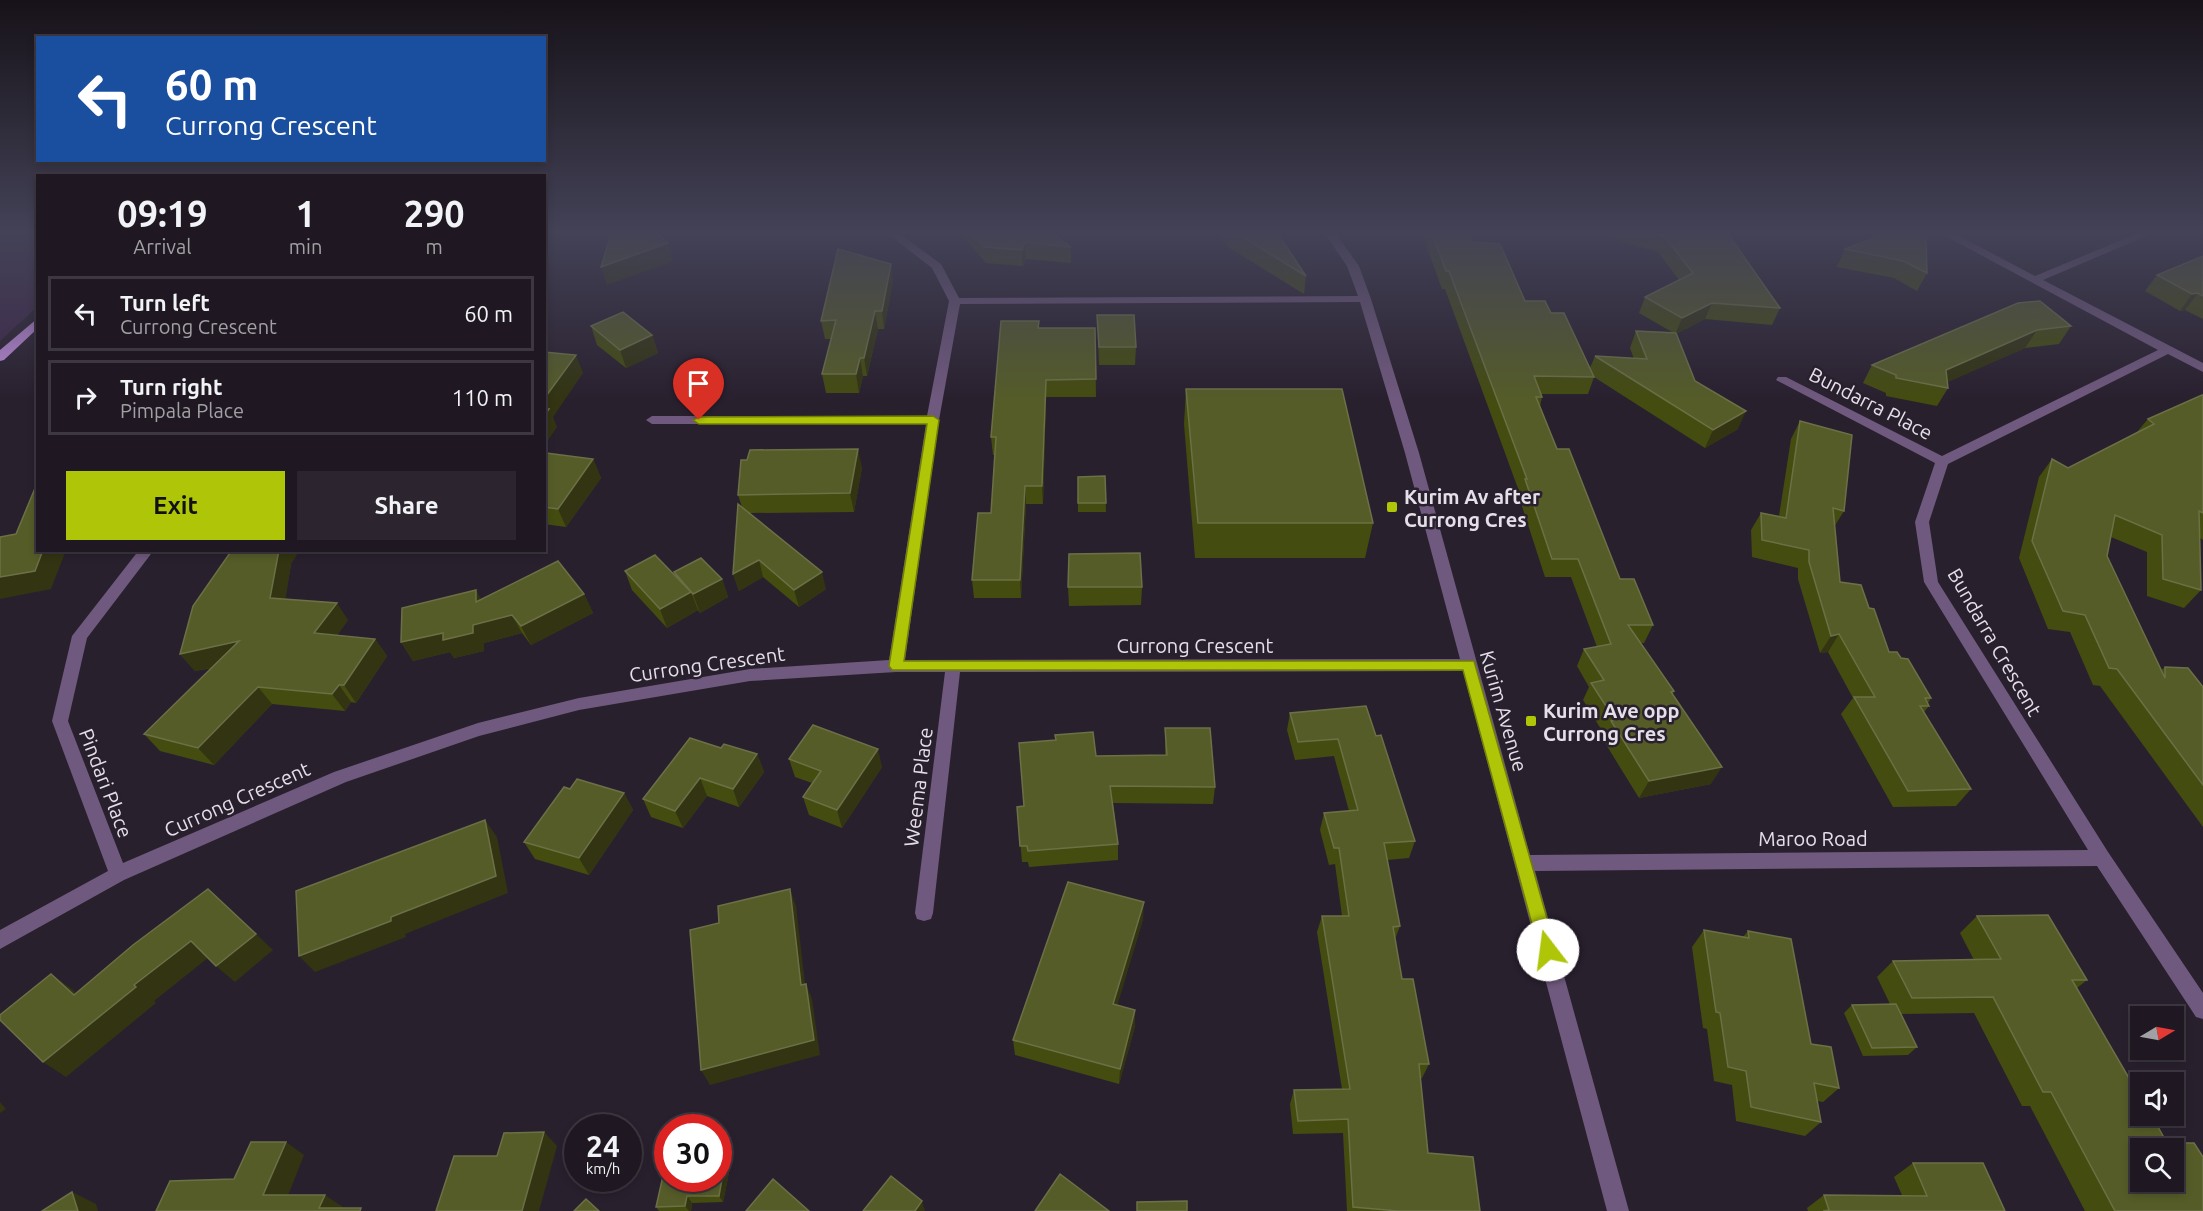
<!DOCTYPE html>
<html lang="en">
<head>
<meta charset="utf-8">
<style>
	:root { --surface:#1f1822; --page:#2c252f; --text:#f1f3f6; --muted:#a1a0a5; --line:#3c3740; --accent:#afc508 }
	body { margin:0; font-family:Ubuntu,sans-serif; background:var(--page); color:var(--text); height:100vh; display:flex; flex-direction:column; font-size:22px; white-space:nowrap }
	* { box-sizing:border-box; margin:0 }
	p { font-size:20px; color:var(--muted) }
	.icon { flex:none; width:33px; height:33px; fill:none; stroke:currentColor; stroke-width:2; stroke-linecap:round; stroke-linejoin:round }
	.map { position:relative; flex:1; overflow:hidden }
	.drawer { position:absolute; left:36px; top:174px; width:510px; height:378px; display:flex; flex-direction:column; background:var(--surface); border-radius:0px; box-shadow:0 3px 9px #0003,0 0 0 2px var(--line) }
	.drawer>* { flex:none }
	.guide { position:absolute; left:36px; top:36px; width:510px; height:126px; border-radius:0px; box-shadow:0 3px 9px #0003,0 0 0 2px var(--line); background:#1a4fa0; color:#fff; overflow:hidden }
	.needle { width:39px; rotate:80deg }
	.controls { position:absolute; left:2130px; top:1006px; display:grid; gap:12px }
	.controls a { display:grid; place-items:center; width:54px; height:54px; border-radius:0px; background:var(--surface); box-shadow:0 3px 9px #0003,0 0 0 2px var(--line); font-size:30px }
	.speed { position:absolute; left:564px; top:1114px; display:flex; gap:12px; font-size:30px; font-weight:700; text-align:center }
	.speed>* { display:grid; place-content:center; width:78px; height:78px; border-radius:50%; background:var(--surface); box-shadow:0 3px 9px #0003,0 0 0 2px var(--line); line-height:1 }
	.speed small { font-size:15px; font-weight:400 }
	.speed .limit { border:9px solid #d22; background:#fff; color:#111 }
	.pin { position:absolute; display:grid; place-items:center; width:51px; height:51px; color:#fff; margin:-62px -26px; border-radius:50% 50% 50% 0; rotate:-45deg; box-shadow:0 0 6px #0007 }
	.pin .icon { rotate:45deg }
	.me { position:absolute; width:66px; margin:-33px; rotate:345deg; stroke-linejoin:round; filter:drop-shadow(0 0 4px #0008) }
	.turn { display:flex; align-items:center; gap:21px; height:126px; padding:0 30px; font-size:27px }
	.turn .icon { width:78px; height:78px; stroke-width:2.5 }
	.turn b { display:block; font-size:42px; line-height:51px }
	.eta { display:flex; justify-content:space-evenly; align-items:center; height:102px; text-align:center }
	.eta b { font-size:36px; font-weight:700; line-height:42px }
	.button { display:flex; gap:12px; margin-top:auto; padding:12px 30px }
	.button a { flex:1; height:69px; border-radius:0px; background:var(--accent); color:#111; font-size:24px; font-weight:700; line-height:69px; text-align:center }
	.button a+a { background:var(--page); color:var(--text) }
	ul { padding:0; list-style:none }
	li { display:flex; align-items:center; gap:18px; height:75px; margin:0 12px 9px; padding:0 18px; border:3px solid var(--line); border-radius:0px }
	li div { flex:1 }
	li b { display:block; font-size:22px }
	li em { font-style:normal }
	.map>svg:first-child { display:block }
	.green { fill:#3d2749 }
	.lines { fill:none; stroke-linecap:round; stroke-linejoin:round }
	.minor { fill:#70597e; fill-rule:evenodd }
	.major { fill:#bd8bd9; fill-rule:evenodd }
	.wall { fill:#444c10 }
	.shaded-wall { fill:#323412 }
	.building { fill:#555c28; stroke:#6c7046; stroke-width:1.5; fill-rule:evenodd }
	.route { fill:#afc508; stroke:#728005; stroke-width:1.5 }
	.poi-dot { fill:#afc508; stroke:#29202e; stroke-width:2 }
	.labels { text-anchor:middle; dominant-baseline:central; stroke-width:5; stroke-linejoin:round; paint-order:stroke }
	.street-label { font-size:20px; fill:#e5dfe9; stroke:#29202e }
	.poi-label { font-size:20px; font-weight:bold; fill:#e5dfe9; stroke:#29202e; text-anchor:start }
</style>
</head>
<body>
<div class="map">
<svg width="2203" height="1211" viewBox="0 0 2203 1211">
	<rect width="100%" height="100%" fill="#29202e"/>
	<polygon class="green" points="0,231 37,231 38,306 0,341"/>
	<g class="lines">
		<path class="minor" d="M884,231h12l45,33 18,34 399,-2 -11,-30 -24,-35h11l25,35 12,33 48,154 111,402 558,-5 -164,-268 -9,-60 20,-59 -159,-83 2,-3h8l156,79 216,-106 -222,-119h14l85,45 108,-45h15l-115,49 160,83v9l-35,-18 -220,110 -19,58 9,60 170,270 95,141v26l-7,-2 -99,-151 -562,5 94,340h-22l-144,-540 -503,1 -27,241 -2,6 -7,2 -7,-2 -2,-6 30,-241h-49l-146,9 -171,29 -100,26 -133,46 -222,98 -124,69v-19l108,-59 -56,-150 20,-85 67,-86h15l-67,88 -19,83 55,142 211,-91 144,-49 101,-25 171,-29 139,-9 37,-236h-274l-6,-4 6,-4h275l22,-115 -17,-33zM1360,302l45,151 55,206 -555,1 34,-240 21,-116z"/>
		<polygon class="major" points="38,318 38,328 4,360 0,361 0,350"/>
	</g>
	<g class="wall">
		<polygon points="958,231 1048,231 1071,247 1071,263 1026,259 1023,266 986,263"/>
		<polygon points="1218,231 1276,231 1306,276 1304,294 1228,247"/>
		<polygon points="1421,231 1468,231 1472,242 1525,301 1551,313 1590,368 1595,356 1634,359 1630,348 1636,331 1672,332 1639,313 1645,297 1679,280 1658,252 1586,231 1726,231 1780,308 1772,325 1705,319 1676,334 1695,381 1738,429 1705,448 1594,377 1588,394 1541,394 1542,397 1540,406 1557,449 1620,579 1653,625 1644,643 1640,643 1674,691 1673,694 1711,784 1639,798 1602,738 1604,734 1583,700 1589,687 1577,666 1584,649 1597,647 1571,577 1545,577 1519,497 1520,494 1445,289 1442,289"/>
		<polygon points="1891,231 1927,273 1917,291 1894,278 1837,267 1845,249"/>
		<polygon points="2203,256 2203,319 2185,310 2180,311 2145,291 2157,275"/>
		<polygon points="893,281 884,329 878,329 867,376 863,376 859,393 826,393 822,374 831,339 825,339 821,321"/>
		<polygon points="2018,303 2071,326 2059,344 2025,348 1947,382 1948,388 1937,406 1886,396 1886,393 1863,383 1872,365"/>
		<polygon points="1097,315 1136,347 1135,365 1099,365"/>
		<polygon points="1039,321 1039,328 1095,328 1096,397 1046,397 1043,504 1026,504 1021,598 974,598 972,580 991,513 995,455 993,455 991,437"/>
		<polygon points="591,326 652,335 658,353 626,368 597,345"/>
		<polygon points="1186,389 1373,523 1365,558 1195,558 1184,424"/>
		<polygon points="2203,395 2203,540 2200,538 2201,590 2184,608 2147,596 2147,552 2111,537 2107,556 2161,670 2165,667 2203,687 2203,827 2100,686 2093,685 2070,632 2048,629 2019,558 2039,477 2052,459 2068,468 2137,432 2148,419"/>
		<polygon points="1800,421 1844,511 1834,527 1840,582 1869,608 1889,652 1901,658 1931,698 1928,703 1929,706 1924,712 1971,789 1956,806 1893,807 1841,714 1853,698 1828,652 1820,653 1798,579 1798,568 1752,557 1751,530 1761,513 1779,516 1791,439"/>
		<polygon points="544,455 593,459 601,478 566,527 544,524"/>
		<polygon points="862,468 854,512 750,513 826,589 799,607 763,577 739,591 733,574 742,507 738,495"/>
		<polygon points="1105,476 1106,512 1078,512 1078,477"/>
		<polygon points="291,564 285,599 348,620 337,635 375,639 387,656 356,703 351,702 345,711 272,704 214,765 160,751 144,734 212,668 195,671 180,654"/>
		<polygon points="625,571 675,575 674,572 722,579 728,597 700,613 698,610 667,628 632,590"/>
		<polygon points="1068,587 1142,587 1141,605 1069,606"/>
		<polygon points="584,594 593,613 531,645 522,633 484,643 484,651 454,658 450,652 413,661 401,642 480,599"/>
		<polygon points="1290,713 1376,736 1415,841 1409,858 1387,860 1400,926 1395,939 1402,979 1429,1064 1422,1078 1420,1078 1428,1153 1480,1211 1347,1211 1343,1133 1293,1134 1290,1104 1294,1090 1342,1089 1317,932 1322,916 1342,916 1335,864 1329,865 1320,830 1324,813 1349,811 1334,756 1295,760 1287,730"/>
		<polygon points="1165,728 1215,787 1213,804 1113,803 1118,844 1118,860 1029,867 1028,862 1022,862 1017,807 1024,806 1055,740 1055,735 1096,756 1165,755"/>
		<polygon points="721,748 757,754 764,772 739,807 707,796 683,828 651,817 643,799"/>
		<polygon points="789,759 882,767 842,828 809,815 803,797 812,783 795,777"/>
		<polygon points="570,789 624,793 633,810 589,875 535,859 524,842"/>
		<polygon points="1977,916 2087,980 2077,988 2203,1211 2085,1211 2030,1106 2022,1106 1974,1013 1900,1014 1917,1047 1908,1055 1863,1056 1844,1013 1852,1005 1890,1004 1877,977 1893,961 1974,960 1960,933"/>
		<polygon points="1143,919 1117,1005 1135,1026 1119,1084 1015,1055 1013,1040"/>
		<polygon points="1704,930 1743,937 1748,931 1811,1044 1839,1088 1823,1102 1817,1101 1821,1122 1805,1136 1736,1121 1732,1085 1714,1081 1707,1029 1703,1028 1692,947"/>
		<polygon points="726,1156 731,1163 723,1202 692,1203 691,1211 659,1211 656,1207"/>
		<polygon points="1913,1163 2005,1211 1808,1211 1807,1208 1824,1195 1902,1195 1894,1177"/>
	</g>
	<g class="shaded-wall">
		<polygon points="1025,242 1026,259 1023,266 1022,250"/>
		<polygon points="668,243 673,261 607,285 601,267"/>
		<polygon points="891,264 893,281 884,329 882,311"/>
		<polygon points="2198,293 2185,310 2180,311 2192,294"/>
		<polygon points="1712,303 1705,319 1675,335 1682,318"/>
		<polygon points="875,311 878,329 867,376 864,358"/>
		<polygon points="2037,330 2025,348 1939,386 1946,370"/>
		<polygon points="652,335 658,353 626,368 620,350"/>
		<polygon points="576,355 583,373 553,417 557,427 544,446 544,399"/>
		<polygon points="860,358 863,376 859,393 856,374"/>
		<polygon points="1046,380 1046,397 1043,504 1042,486"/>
		<polygon points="1746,411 1738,429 1705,448 1713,430"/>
		<polygon points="858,449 862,468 854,512 850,493"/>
		<polygon points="593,459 601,478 566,527 558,509"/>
		<polygon points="1025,486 1026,504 1021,598 1020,580"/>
		<polygon points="43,550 66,550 51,589 0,599 0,577"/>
		<polygon points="279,550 300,550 291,564 283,615 270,598"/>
		<polygon points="759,560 763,577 739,591 733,574"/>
		<polygon points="822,572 826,589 799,607 794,590"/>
		<polygon points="722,579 728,597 700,613 693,594"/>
		<polygon points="476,590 486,609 476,602"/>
		<polygon points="691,592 698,610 667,628 660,609"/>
		<polygon points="584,594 593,613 531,645 521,626"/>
		<polygon points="337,603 348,620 326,651 314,633"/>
		<polygon points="512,615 522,633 484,643 484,651 454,658 450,652 413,661 401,642"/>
		<polygon points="1839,634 1828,652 1820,653 1831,636"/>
		<polygon points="375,639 387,656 356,703 344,685"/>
		<polygon points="239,641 252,659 195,671 180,654"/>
		<polygon points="339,685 351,702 345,711 332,694"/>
		<polygon points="258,687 272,704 214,765 198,748"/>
		<polygon points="878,749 882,767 842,828 837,810"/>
		<polygon points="757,754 764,772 739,807 733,789"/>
		<polygon points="1722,767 1711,784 1639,798 1649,781"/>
		<polygon points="700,778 707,796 683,828 675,811"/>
		<polygon points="624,793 633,810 589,875 579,858"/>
		<polygon points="485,820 497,837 508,893 405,934 406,937 315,972 299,956 391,917"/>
		<polygon points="790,889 796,906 807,1001 801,985"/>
		<polygon points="1144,902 1143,919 1113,1020 1113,1004"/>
		<polygon points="256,934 273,950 235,982 216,966"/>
		<polygon points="191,941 209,957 154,1001 156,1003 66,1077 43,1062 134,985"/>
		<polygon points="51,974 73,990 95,1011 74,995"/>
		<polygon points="806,984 812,999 820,1055 710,1085 701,1070"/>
		<polygon points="1135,1010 1135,1026 1119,1084 1120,1069"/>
		<polygon points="0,1102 6,1109 0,1113"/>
		<polygon points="544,1132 557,1146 539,1211 522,1211"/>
		<polygon points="286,1142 304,1155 283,1208 263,1195"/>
		<polygon points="726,1156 731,1163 723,1202 719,1196"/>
		<polygon points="72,1192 96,1204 98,1211 78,1211"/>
		<polygon points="325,1195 343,1207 342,1211 319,1208"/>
		<polygon points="687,1196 692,1203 691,1211 689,1211 685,1206"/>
		<polygon points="922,1201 925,1211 915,1211"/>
	</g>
	<g class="building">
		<polygon points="612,231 655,231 668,243 601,267"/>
		<polygon points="971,231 1048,231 1071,247 1025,242 1022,250 985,247"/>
		<polygon points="1233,231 1276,231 1306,276"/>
		<polygon points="1431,231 1468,231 1472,242 1500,244 1525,301 1545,301 1551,313 1564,313 1594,377 1534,376 1542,397 1536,397 1557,449 1569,449 1620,579 1634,579 1653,625 1628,625 1674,691 1671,692 1722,767 1649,781 1611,721 1615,720 1591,683 1604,680 1584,649 1611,644 1578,559 1552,559 1525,479 1527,479 1449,271 1446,271"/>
		<polygon points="1647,231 1726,231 1780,308 1712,303 1682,318 1645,297 1693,273 1664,236"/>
		<polygon points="1891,231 1926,238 1927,273 1903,261 1845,249"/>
		<polygon points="838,249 891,264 882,311 875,311 864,358 860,358 856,374 822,374 836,320 821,321"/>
		<polygon points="2203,256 2203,296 2198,293 2192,294 2157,275"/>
		<polygon points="2040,301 2071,326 2037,330 1946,370 1948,388 1896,378 1896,375 1872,365 2018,303"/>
		<polygon points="623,312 652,335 620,350 591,326"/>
		<polygon points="1097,315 1134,315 1136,347 1099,347"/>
		<polygon points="1001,321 1039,321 1038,328 1095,328 1096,379 1046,380 1042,486 1025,486 1020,580 972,580 978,513 991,513 996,437 991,437"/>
		<polygon points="1636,331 1676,333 1695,381 1746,411 1713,430 1595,356 1647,359"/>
		<polygon points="544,352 576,355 544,399"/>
		<polygon points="1186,389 1342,389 1373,523 1198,523"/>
		<polygon points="2202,395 2203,395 2203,513 2199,511 2201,590 2163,579 2162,535 2115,515 2107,556 2165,678 2165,667 2188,668 2203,687 2203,785 2117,669 2109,668 2085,615 2063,611 2032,541 2052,459 2068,468 2154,424 2148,419"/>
		<polygon points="544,409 549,409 544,416"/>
		<polygon points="1800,421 1852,435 1844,511 1833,508 1840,582 1861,585 1869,608 1874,609 1889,652 1897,652 1901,658 1908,659 1931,698 1925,698 1929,706 1920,706 1971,789 1908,791 1854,697 1875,697 1839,634 1831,636 1809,562 1809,550 1762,540 1761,513 1786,518"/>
		<polygon points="858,449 850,493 738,495 741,460 747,460 750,450"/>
		<polygon points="546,453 593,459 558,509 544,507 544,455"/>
		<polygon points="1105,476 1106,503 1078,503 1078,477"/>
		<polygon points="38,481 38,550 43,550 35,571 0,577 0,537 16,534"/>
		<polygon points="738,504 822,572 794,590 759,560 733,574"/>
		<polygon points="232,550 279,550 270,598 337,603 314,633 375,639 344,685 339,685 332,694 258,687 198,748 144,734 239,641 180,654 193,606"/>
		<polygon points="1140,553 1142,587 1068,587 1069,554"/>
		<polygon points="655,555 691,592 660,609 625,571"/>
		<polygon points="701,558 722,579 693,594 674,572"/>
		<polygon points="558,561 584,594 521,626 512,615 473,625 473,633 443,640 443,633 401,642 402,608 476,590 476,602"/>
		<polygon points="1366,706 1376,736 1381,735 1415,841 1384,843 1400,926 1393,927 1402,979 1413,979 1429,1064 1419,1064 1428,1153 1473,1157 1480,1211 1398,1211 1353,1207 1348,1119 1298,1121 1294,1090 1350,1089 1322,916 1349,916 1339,848 1334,848 1324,813 1358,810 1338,739 1298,742 1290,713"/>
		<polygon points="813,725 878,749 837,810 803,797 821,771 789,759"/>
		<polygon points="1165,728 1210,728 1215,787 1110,786 1118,844 1028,851 1027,846 1020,846 1017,807 1024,806 1019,743 1056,740 1055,735 1093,732 1096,756 1167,755"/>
		<polygon points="690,738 721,748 724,744 757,754 733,789 700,778 675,811 643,799"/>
		<polygon points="577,779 624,793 579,858 524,842 564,787 570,789"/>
		<polygon points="485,820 496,876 391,917 391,921 299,956 296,891"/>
		<polygon points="1068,882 1144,902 1113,1004 1135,1010 1120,1069 1013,1040"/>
		<polygon points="208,889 256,934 216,966 191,941 134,985 136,987 43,1062 0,1020 0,1015 51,974 74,995 133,945"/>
		<polygon points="790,889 801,985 806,984 814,1040 701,1070 690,930 719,923 718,906"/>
		<path d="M2048,915l39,65h-15l68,117v19h12l15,27h27l9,14v54h-88l-64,-119h-8l-50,-95 -81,1 -19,-37 108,-2 -24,-43zM2140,1149h34v33h-34z"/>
		<polygon points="1704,930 1749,938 1748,931 1791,939 1811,1044 1831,1047 1839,1088 1814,1083 1821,1122 1751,1107 1746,1071 1728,1067 1720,1013 1716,1012"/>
		<polygon points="1896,1004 1917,1047 1872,1048 1852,1005"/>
		<polygon points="544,1132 522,1211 436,1211 454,1156 497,1156 504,1133"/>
		<polygon points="251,1142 286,1142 263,1195 325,1195 319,1208 361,1208 360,1211 156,1211 170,1181 234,1179"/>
		<polygon points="718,1156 726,1156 719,1196 687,1196 685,1206 656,1207 667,1158 668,1158 668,1179 718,1179"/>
		<polygon points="1913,1163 1983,1163 2005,1211 1823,1211 1829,1210 1824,1195 1927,1196"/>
		<polygon points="1060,1174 1109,1211 1035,1211"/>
		<polygon points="891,1176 922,1201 915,1211 863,1211"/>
		<polygon points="773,1179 809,1211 746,1211"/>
		<polygon points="72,1192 78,1211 42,1211"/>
		<polygon points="586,1199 599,1211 574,1211"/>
		<polygon points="1187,1201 1187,1211 1137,1211 1137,1202"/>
	</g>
	<linearGradient id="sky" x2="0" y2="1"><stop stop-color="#171219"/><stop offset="0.58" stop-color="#434257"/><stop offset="1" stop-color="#434257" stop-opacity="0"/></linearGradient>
	<rect width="2203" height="401" fill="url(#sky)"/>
	<polygon class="route" points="933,416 939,420 904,661 1474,661 1556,950 1554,956 1548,958 1542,956 1539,950 1463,670 892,670 889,666 927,424 699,424 693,420 699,417"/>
	<g class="poi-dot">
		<rect x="1386" y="501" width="12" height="12" rx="3"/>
		<rect x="1525" y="715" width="12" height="12" rx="3"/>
	</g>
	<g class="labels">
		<g class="street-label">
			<text transform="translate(1871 403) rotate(27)">Bundarra Place</text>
			<text transform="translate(1995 642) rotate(60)">Bundarra Crescent</text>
			<text x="1195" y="645">Currong Crescent</text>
			<text transform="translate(707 664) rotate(-8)">Currong Crescent</text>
			<text transform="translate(1504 711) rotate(74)">Kurim Avenue</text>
			<text transform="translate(106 783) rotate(69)">Pindari Place</text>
			<text transform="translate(918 787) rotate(-83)">Weema Place</text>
			<text transform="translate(237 799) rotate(-24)">Currong Crescent</text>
			<text x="1813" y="838">Maroo Road</text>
		</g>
		<g class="poi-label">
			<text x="1404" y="496">Kurim Av after<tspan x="1404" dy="23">Currong Cres</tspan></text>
			<text x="1543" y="710">Kurim Ave opp<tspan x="1543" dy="23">Currong Cres</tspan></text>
		</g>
	</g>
</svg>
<div class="controls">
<a><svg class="needle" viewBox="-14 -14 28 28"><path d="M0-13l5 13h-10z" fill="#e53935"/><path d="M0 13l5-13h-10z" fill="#a1a0a5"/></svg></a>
<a><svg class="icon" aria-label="sound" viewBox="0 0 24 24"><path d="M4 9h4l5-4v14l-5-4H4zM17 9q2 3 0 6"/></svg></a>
<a><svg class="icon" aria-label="search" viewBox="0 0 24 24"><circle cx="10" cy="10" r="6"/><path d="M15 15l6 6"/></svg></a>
</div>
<div class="speed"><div>24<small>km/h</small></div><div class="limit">30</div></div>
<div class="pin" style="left:699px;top:420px;background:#d93025"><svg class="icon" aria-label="arrive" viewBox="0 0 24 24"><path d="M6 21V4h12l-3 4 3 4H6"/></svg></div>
<svg class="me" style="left:1548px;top:950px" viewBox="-20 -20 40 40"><circle r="19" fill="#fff"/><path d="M0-13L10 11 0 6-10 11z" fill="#afc508"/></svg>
<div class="guide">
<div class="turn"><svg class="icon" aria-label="left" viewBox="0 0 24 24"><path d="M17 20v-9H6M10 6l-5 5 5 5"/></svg><div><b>60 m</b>Currong Crescent</div></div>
</div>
<section class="drawer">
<div class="eta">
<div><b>09:19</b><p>Arrival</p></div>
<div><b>1</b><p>min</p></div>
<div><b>290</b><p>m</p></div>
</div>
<ul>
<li><svg class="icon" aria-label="left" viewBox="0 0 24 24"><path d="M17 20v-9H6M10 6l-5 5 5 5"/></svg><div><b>Turn left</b><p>Currong Crescent</p></div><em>60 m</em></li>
<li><svg class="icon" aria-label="right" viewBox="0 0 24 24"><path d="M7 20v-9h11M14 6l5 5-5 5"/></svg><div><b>Turn right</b><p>Pimpala Place</p></div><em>110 m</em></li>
</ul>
<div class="button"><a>Exit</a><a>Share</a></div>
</section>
</div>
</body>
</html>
